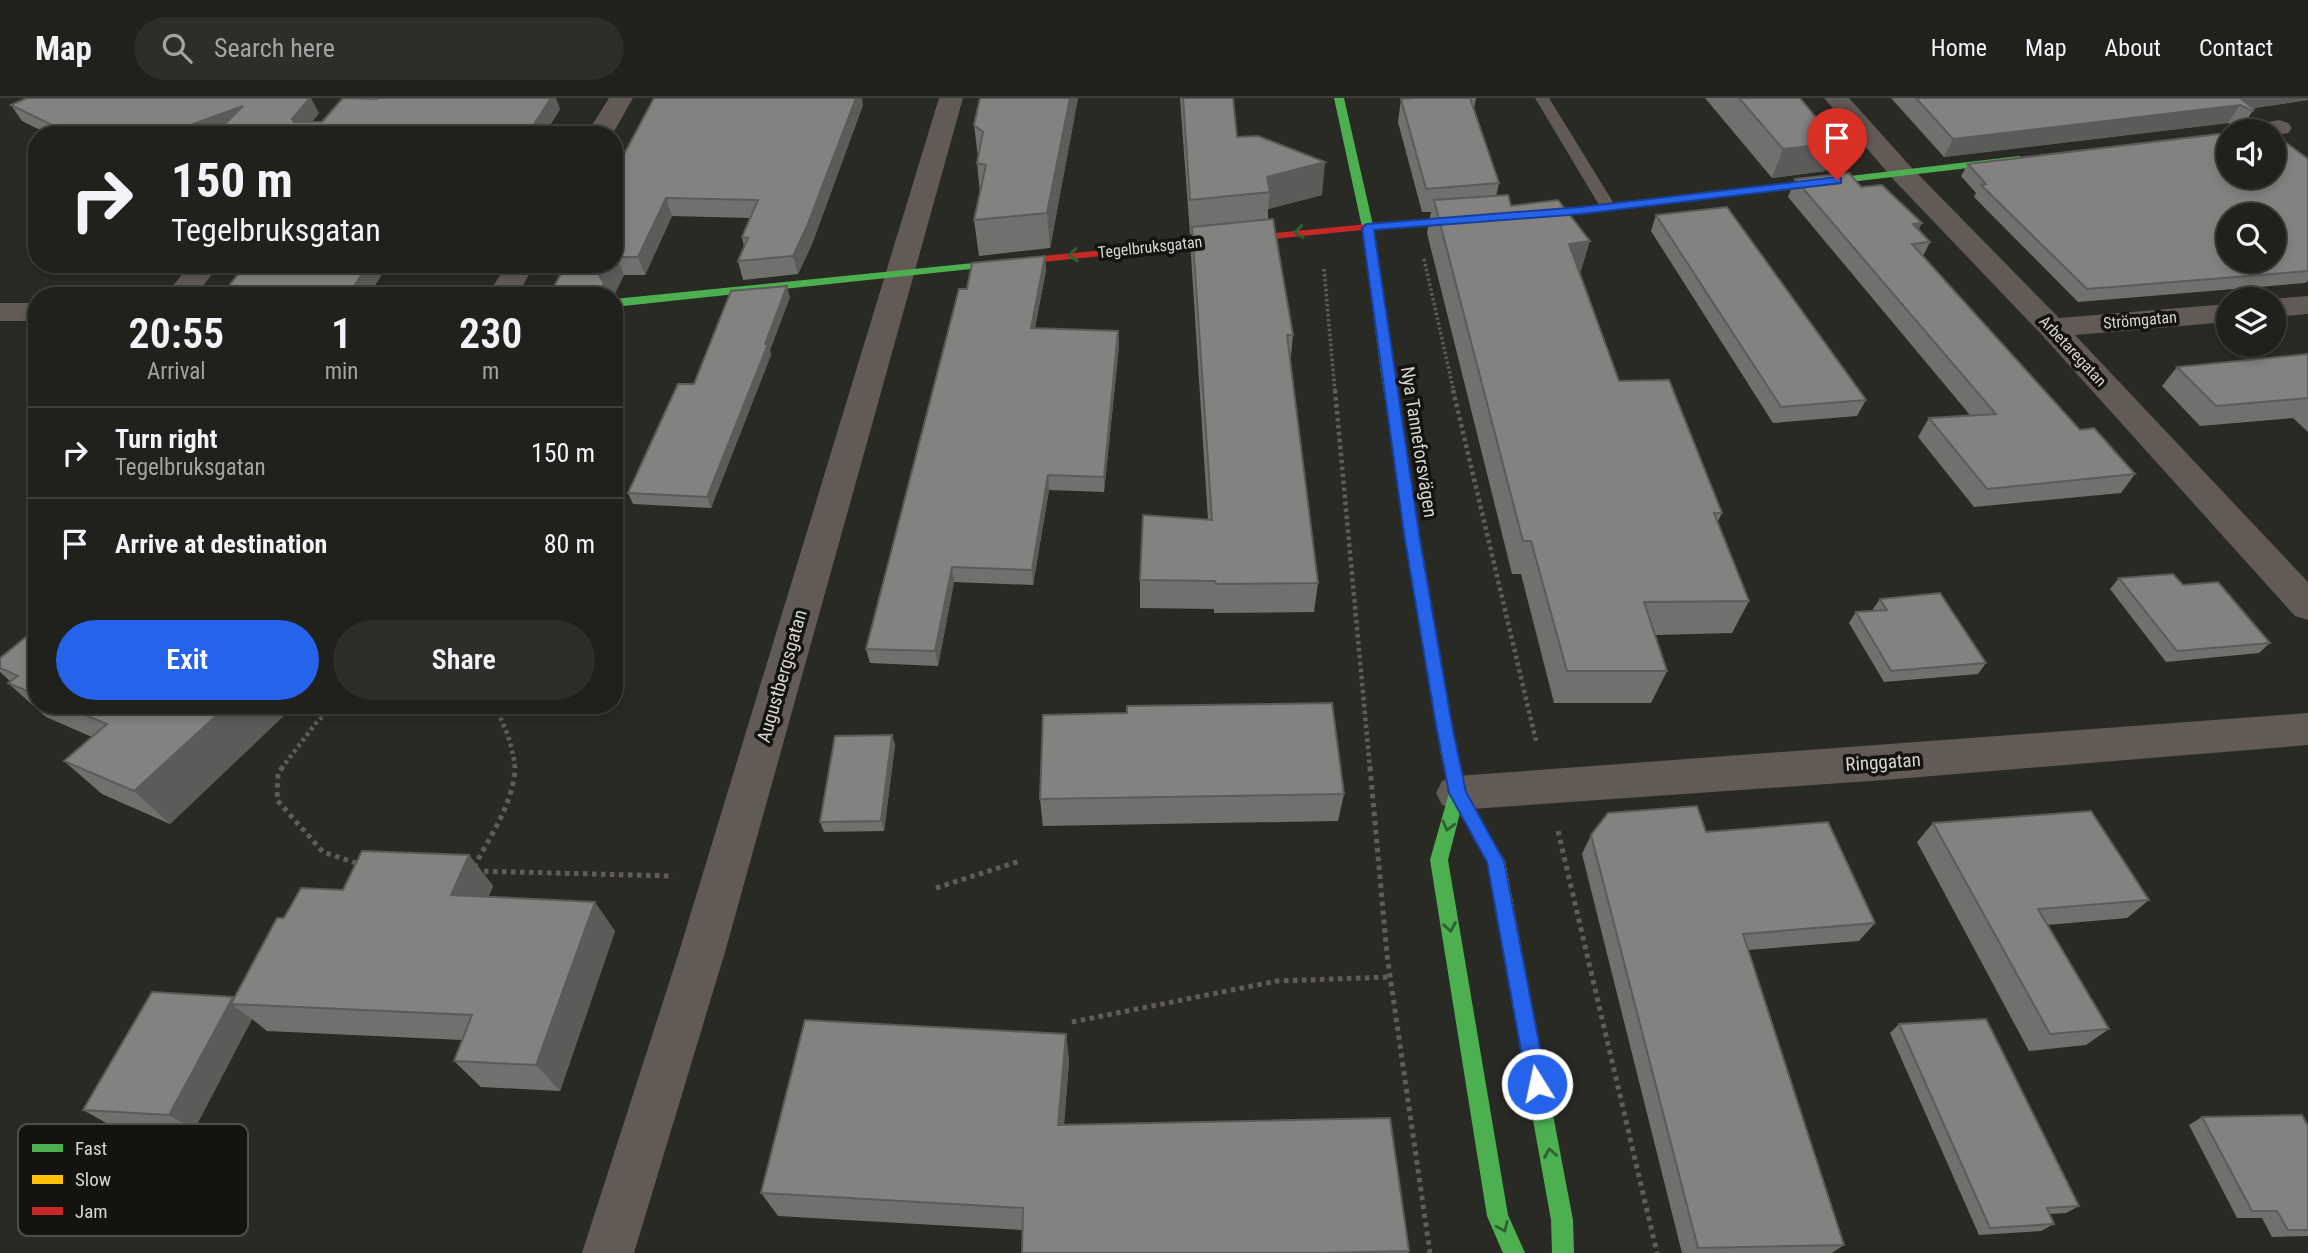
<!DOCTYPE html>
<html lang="en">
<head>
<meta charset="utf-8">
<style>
	:root { --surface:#20201c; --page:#2d2d29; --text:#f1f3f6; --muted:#a2a3a3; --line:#3d3e3b; --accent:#2563eb }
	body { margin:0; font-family:"Roboto Condensed",sans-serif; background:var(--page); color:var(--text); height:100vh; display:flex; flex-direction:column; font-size:26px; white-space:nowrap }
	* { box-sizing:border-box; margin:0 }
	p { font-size:23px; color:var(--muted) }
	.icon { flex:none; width:38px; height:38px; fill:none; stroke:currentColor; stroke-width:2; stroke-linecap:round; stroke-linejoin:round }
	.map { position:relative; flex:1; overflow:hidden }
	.sheet { position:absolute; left:28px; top:189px; width:595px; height:427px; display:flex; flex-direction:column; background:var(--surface); border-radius:28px; box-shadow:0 4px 10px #0003,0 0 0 2px var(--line) }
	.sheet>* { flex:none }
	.top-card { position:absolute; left:28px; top:28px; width:595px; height:147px; border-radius:28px; box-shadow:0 4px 10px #0003,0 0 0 2px var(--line); background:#20201c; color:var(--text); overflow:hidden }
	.controls { position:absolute; left:2216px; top:21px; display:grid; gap:14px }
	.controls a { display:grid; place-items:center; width:70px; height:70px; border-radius:50%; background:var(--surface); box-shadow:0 4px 10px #0003,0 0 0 2px var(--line); font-size:35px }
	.pin { position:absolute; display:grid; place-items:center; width:60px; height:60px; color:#fff; margin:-72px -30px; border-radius:50% 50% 50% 0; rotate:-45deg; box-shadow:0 0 7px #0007 }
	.pin .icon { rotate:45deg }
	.me { position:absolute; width:77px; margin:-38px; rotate:350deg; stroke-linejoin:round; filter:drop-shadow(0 0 5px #0008) }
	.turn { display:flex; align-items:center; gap:24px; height:147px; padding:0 28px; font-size:32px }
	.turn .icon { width:91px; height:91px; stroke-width:2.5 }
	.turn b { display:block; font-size:49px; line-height:60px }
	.eta { display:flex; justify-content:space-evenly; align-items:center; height:119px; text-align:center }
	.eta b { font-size:42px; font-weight:600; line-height:49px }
	.cta { display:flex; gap:14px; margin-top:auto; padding:14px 28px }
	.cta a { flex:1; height:80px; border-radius:42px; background:var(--accent); color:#fff; font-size:28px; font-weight:600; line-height:80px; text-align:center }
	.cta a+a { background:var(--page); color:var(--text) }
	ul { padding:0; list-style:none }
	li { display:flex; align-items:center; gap:21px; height:91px; padding:0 28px; border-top:2px solid var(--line) }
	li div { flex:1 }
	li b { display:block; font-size:26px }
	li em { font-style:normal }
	header { display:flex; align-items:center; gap:42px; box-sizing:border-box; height:98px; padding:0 35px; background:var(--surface); border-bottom:2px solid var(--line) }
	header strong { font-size:33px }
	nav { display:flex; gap:38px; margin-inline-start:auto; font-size:24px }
	.search { width:490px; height:63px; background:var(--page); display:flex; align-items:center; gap:18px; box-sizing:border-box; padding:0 24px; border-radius:38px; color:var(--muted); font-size:26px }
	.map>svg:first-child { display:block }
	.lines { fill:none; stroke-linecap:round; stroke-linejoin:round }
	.path-far2 { stroke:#615c57; stroke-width:3.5; stroke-dasharray:2.5 2.5; stroke-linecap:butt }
	.path-far1 { stroke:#615c57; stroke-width:4.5; stroke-dasharray:3.5 3.5; stroke-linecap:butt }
	.path { stroke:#615c57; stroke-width:5; stroke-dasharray:4.5 4.5; stroke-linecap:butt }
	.lane { fill:#625a54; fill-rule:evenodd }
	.street { fill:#625a54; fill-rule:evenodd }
	.fast { fill:#4caf50; fill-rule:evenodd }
	.slow { fill:#ffc107; fill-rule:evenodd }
	.jam { fill:#c62828; fill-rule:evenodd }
	.wall { fill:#72706e }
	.shaded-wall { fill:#5c5b5a }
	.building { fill:#848280; stroke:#5c5b5a; stroke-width:2; fill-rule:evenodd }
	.oneway { stroke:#306130 }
	.route { fill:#2563eb; stroke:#184099; stroke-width:2 }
	.labels { text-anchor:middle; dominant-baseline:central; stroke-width:7; stroke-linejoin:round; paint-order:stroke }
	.far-street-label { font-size:16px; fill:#d7d6d0; stroke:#14130f }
	.street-label { font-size:19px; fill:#d7d6d0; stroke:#14130f }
	.key { fill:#14130f; stroke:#4e4e49; stroke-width:2 }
	.key-label { font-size:19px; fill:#d7d6d0 }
</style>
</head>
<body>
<header>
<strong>Map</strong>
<div class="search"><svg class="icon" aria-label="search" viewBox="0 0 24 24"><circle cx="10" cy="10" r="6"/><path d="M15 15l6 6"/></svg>Search here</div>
<nav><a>Home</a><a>Map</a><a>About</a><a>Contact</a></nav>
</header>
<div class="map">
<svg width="2308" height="1155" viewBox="0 0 2308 1155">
	<rect width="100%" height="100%" fill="#2a2a25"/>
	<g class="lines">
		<g class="path-far2">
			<polyline points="1424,161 1454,294"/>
			<polyline points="1324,171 1335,294"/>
		</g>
		<g class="path-far1">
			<polyline points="1335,292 1370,671"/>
			<polyline points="1453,292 1536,643"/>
			<path d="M494,607c11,21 19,40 21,64"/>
			<polyline points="281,671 316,625 334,607"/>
		</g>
		<g class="path">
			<polyline points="283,669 278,675 277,702 323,754 359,766"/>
			<polyline points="1370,669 1387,857 1430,1155"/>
			<polyline points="1558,733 1657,1155"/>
			<path d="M474,769c16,-31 40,-64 41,-100"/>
			<polyline points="475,773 673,778"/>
			<polyline points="936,790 1020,763"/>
			<polyline points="1072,924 1277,883 1390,879"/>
		</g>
		<polygon class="lane" points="1535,0 1549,0 1616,109 1614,112 1602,112"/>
		<g class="street">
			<polygon points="609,0 633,0 612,37 586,37"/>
			<polygon points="939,0 963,0 725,854 634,1155 582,1155 679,854"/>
			<polygon points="1824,0 1849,0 1911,69 2059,220 2228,206 2228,224 2075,237 2308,484 2308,522 2295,518 2041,236 1893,81"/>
			<polygon points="2279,22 2288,25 2292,30 2288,35 2273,38 2273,33 2242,33 2246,28"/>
			<polygon points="190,166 220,166 195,198 165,198"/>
			<polygon points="507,166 535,166 517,198 487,198"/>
			<polygon points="2308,198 2308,216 2273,219 2272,201"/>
			<rect x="0" y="205" width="37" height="18"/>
			<polygon points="2308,615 2308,647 1884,682 1457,712 1442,707 1436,695 1442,683 1457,678"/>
		</g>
		<g class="fast">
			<polygon points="1334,0 1344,0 1373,127 1581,110 2019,58 2024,61 2019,64 1581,116 1374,130 1393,276 1456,652 1454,657 1442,657 1440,652 1381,276 1362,129"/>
			<polygon points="1032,159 1038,162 1036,164 614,209 614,201"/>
			<polygon points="1457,688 1463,690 1465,695 1448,762 1508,1117 1525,1155 1503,1155 1487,1118 1430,762 1449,695 1451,690"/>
			<polygon points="1525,913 1532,916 1535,922 1573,1122 1574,1155 1552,1155 1551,1122 1515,922 1518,916"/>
		</g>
		<polygon class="slow" points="1448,645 1454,647 1456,652 1465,694 1505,763 1535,922 1532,928 1525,931 1518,928 1515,922 1487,764 1449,695 1440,652 1442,647"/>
		<polygon class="jam" points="1378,125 1384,128 1382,130 1032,165 1026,162 1032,159"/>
	</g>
	<g class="wall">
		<polygon points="980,0 1078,0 1050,150 979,158 974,122 980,95 977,65 978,59 974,27"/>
		<polygon points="1180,0 1233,0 1237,39 1322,97 1268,111 1268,121 1293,237 1290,266 1318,485 1314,514 1214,515 1214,511 1140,510 1140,482 1208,422 1191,157 1192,136 1190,136"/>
		<polygon points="1404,0 1476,0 1474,11 1499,85 1496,98 1511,108 1580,176 1619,283 1722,415 1718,423 1749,503 1732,535 1655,537 1667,573 1651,605 1554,605 1521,476 1512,476 1427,135 1431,114 1422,114 1398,24 1401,1"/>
		<polygon points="1705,0 1800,0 1837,45 1825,73 1772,80"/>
		<polygon points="1891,0 2308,0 2308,2 2253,10 2254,11 2246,23 2271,33 2232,33 2235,29 2228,25 1944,59"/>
		<polygon points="377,1 560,11 544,37 50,37 22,23 11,7 319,15 312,24 322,24"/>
		<polygon points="863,7 812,146 798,176 743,182 738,163 744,149 742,139 750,120 672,118 645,177 624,177 615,195 609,196 549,198 614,75"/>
		<polygon points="2308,61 2308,183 2305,185 2078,204 1974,99 1976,95 1961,78 1968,66"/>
		<polygon points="1795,81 1861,89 1922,125 1918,132 1930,144 1923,158 2080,332 2135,376 2121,395 1974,409 1918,339 1929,320 1970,317 1788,99"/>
		<polygon points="1656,117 1866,302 1857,318 1773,325 1651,133"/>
		<polygon points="1045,158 1046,172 1035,230 1118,233 1119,248 1104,394 1049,392 1033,487 954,484 938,568 870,565 866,551 967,191"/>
		<polygon points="790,199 770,252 771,257 711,410 633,406 628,395 694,286"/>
		<polygon points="2308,256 2308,334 2293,320 2200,328 2162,288 2177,269"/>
		<polygon points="2119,480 2270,545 2259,555 2166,564 2110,491"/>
		<polygon points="1880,501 1986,565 1978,576 1884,584 1849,525 1856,514 1874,513 1873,511"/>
		<polygon points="37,530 37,607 295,607 170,726 102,696 64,663 92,639 46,619 8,585 10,583 0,574 0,560"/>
		<polygon points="1127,615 1344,696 1338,723 1043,728 1040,701"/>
		<polygon points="892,637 895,647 884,733 824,734 820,724"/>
		<polygon points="1933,725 2149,802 2127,820 2047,827 2109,931 2086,947 2029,953 1917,744"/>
		<polygon points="1706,734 1875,825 1859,843 1748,852 1844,1147 1832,1155 1682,1155 1582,756 1591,737"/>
		<polygon points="469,757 493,788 488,799 615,833 560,993 481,989 454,963 462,942 267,933 252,921 194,1032 110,1027 83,1012 233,899 234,900 284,820 343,792"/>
		<polygon points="1899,926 2079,1108 2066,1115 2049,1116 2054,1126 2041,1133 1979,1137 1890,935"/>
		<polygon points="1066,936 1069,963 1064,1026 1409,1153 1408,1155 1022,1155 1022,1132 778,1118 761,1095"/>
		<polygon points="2202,1019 2308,1028 2308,1138 2272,1139 2262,1120 2237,1120 2189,1027"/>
	</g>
	<g class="shaded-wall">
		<polygon points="310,0 311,0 319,15 301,37 292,21"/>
		<polygon points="551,0 556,0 560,11 544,37 527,37"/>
		<polygon points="854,0 862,0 863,7 812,146 798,176 793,158"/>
		<polygon points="1070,0 1078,0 1050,150 1047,115"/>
		<polygon points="2234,0 2308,0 2308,2 2249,11 2240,7 2228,25 1944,59 1953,41"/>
		<polygon points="243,8 216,37 163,37"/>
		<polygon points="1837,45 1825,73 1772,80 1783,51"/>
		<polygon points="1325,64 1322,97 1268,111 1270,94 1267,79"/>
		<polygon points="666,100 672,118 645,177 638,159"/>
		<polygon points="1922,125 1913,143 1913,126"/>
		<polygon points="1590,143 1580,176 1569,146"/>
		<polygon points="1045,158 1046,172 1032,244 1031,230"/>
		<polygon points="617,159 624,177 615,195 609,196 609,198 598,198 599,178 614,166"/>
		<polygon points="369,166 389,166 368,198 347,198"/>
		<polygon points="787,188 790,199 770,252 771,257 711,410 707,399"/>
		<polygon points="1118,233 1119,248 1104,394 1104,379"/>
		<polygon points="1048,377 1049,392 1033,487 1032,472"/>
		<polygon points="952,469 954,484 938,568 935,553"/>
		<polygon points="228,607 295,607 170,726 134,693"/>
		<polygon points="892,637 895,647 884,733 881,723"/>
		<polygon points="469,757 493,788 476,827 451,797"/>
		<polygon points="595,804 615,833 560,993 536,967"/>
		<polygon points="233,899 242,906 231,906 252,921 194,1032 169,1017"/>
		<polygon points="1066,936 1069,963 1062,1051 1058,1027"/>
	</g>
	<g class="building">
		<polygon points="27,0 310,0 292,21 294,24 322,24 343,0 377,1 378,0 551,0 527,37 214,37 243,8 163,37 72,37 11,7"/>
		<polygon points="654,0 856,0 807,128 793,158 738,163 748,140 742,139 758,102 666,100 638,159 617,159 614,164 614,75"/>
		<polygon points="980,0 1070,0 1047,115 974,122 986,67 977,65 983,34 974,27"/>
		<polygon points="1183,0 1233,0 1237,39 1258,38 1325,64 1267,79 1270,94 1190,102"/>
		<polygon points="1414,0 1470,0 1499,85 1426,91 1401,1"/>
		<polygon points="1739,0 1800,0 1837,45 1783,51"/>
		<polygon points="1916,0 2240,0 2254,11 2253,13 2240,7 1953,41"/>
		<polygon points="2239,23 2258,23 2271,33 2237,33"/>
		<path d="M2228,35v44h45v-44l35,26v112l-221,18 -106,-104 5,-1 -18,-20zM2228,117h45v46h-45z"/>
		<polygon points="1849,75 1861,89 1882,87 1922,125 1913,126 1930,144 1912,146 2080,332 2094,330 2135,376 1987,391 1929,320 1996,316 1795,81"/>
		<polygon points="1508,97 1511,108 1558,102 1590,143 1569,146 1619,283 1669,282 1722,415 1714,415 1749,503 1644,504 1667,573 1567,573 1531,443 1523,443 1434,102"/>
		<polygon points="1727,109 1866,302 1781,309 1656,117"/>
		<polygon points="1273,121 1293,237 1287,237 1318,485 1216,486 1215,483 1140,482 1143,417 1212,422 1192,129"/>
		<polygon points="1045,158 1031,230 1118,233 1104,379 1048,377 1032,472 952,469 935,553 866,551 959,191 967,191 972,165"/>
		<polygon points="246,166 369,166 347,198 221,198"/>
		<polygon points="566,166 613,166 608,176 599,178 604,185 598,198 549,198"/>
		<polygon points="787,188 765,246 768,246 707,399 628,395 678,286 694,286 731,193"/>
		<polygon points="2308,256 2308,300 2216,308 2177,269"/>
		<polygon points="2173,476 2183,487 2218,484 2270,545 2177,553 2119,480"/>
		<polygon points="1940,495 1986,565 1891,573 1856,514 1887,512 1880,501"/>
		<polygon points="37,530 37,597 8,585 18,578 0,570 0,560"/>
		<polygon points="1332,605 1344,696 1040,701 1043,617 1127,615 1127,608"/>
		<polygon points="61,607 228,607 134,693 64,663 107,626"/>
		<polygon points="892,637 881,723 820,724 835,638"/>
		<polygon points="1697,708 1706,734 1828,724 1875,825 1743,836 1844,1147 1698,1150 1591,737 1608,715"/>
		<polygon points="2091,713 2149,802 2038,811 2109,931 2050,936 1933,725"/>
		<polygon points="362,753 469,757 451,797 595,804 536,967 454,963 472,917 231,906 277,820 284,820 301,790 343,792"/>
		<polygon points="152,894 233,899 169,1017 83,1012"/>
		<polygon points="1986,921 2079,1108 2047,1110 2054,1126 1990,1130 1899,926"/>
		<polygon points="805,922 1066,936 1058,1027 1390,1020 1409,1153 1322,1155 1022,1155 1023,1110 761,1095"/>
		<polygon points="2302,1017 2308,1028 2308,1132 2288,1132 2277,1113 2252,1113 2202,1019"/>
	</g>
	<defs><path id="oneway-chevron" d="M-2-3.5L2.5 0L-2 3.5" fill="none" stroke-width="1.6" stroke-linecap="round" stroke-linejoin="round" transform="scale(1.75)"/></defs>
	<g class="oneway">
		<use href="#oneway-chevron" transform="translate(1299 134) rotate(174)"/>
		<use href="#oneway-chevron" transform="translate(1073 157) rotate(174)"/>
		<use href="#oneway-chevron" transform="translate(1448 728) rotate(105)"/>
		<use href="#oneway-chevron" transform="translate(1450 829) rotate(80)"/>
		<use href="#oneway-chevron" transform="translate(1550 1055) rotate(-100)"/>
		<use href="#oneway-chevron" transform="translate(1503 1129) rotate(67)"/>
	</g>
	<polygon class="route" points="1837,79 1841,80 1841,85 1581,116 1374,132 1420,442 1452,627 1466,694 1504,763 1547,986 1544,993 1537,996 1530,993 1527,986 1487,764 1449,695 1436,627 1405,442 1362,130 1367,126 1581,109"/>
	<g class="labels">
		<g class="far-street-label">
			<text transform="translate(1150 149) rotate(-6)">Tegelbruksgatan</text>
			<text transform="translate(2140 222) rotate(-5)">Strömgatan</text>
			<text transform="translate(2073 253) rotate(47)">Arbetaregatan</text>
		</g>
		<g class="street-label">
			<text transform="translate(1419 344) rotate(81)">Nya Tanneforsvägen</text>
			<text transform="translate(782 578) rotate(-74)">Augustbergsgatan</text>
			<text transform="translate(1883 664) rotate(-4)">Ringgatan</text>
		</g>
	</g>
	<rect x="18" y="1026" width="230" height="112" rx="10" class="key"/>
	<rect x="32" y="1046" width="31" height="8" fill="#4caf50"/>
	<rect x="32" y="1077" width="31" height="9" fill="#ffc107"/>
	<rect x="32" y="1109" width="31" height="8" fill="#c62828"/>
	<g class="key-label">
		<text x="75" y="1057">Fast</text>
		<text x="75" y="1088">Slow</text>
		<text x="75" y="1120">Jam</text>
	</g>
</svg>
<div class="controls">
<a><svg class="icon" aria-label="sound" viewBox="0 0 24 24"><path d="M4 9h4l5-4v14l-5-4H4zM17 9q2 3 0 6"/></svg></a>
<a><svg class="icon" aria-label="search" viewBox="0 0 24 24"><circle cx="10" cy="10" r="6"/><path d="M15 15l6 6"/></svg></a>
<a><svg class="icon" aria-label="layers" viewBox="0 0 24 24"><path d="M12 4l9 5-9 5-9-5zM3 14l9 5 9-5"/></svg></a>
</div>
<div class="pin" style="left:1837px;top:82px;background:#d93025"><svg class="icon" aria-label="arrive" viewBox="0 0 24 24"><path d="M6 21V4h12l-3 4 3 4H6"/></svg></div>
<svg class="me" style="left:1537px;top:986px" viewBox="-20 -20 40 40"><circle r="17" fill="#2563eb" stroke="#fff" stroke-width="3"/><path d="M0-11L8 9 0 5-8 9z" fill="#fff"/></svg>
<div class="top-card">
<div class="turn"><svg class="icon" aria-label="right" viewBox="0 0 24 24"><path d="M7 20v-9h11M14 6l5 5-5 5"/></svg><div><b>150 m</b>Tegelbruksgatan</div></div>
</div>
<section class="sheet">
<div class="eta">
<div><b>20:55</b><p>Arrival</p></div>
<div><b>1</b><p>min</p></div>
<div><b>230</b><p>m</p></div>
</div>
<ul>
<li><svg class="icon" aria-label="right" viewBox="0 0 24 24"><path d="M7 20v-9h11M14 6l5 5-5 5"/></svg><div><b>Turn right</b><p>Tegelbruksgatan</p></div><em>150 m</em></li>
<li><svg class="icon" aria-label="arrive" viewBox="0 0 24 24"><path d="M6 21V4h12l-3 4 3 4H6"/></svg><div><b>Arrive at destination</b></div><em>80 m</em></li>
</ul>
<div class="cta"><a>Exit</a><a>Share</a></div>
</section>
</div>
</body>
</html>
